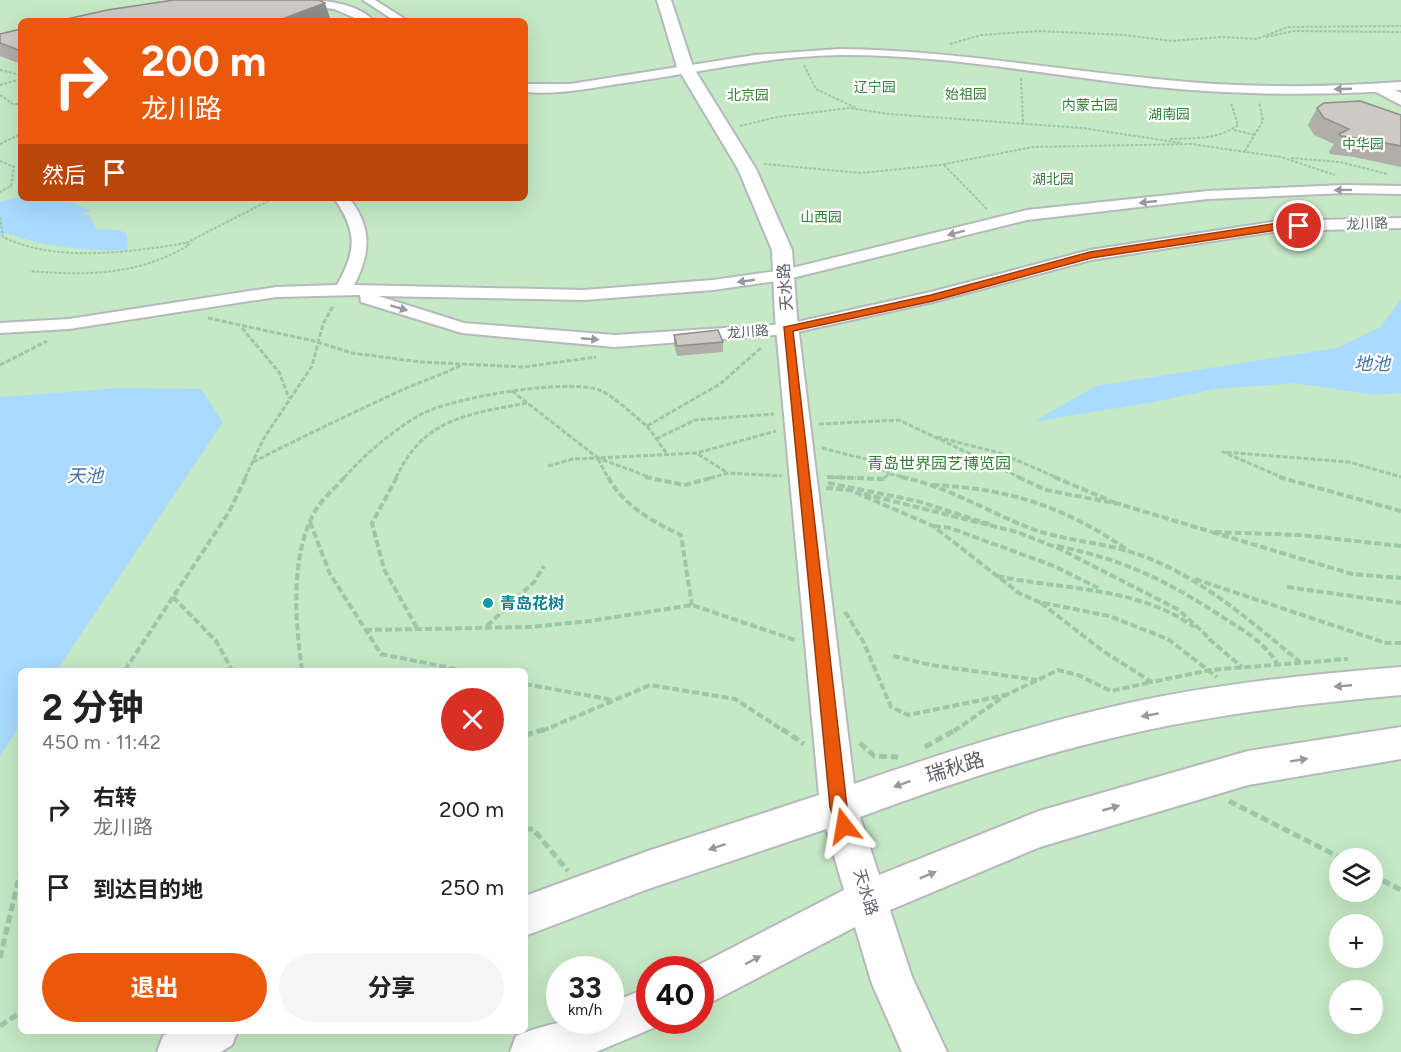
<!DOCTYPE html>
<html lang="zh">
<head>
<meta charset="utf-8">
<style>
	:root { --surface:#fff; --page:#f6f6f6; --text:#222; --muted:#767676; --accent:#ea580c }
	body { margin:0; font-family:Figtree,"Noto Sans SC",sans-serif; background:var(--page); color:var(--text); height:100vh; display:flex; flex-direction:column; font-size:22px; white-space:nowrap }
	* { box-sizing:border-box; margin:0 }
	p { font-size:20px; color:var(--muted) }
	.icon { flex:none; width:33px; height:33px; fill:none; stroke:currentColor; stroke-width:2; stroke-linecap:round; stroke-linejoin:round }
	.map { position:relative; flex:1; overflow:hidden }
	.sheet { position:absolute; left:18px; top:668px; width:510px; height:366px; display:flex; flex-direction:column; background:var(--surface); border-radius:9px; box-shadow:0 6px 24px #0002 }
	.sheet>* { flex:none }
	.guide { position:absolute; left:18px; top:18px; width:510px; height:183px; border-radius:9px; box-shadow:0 6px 24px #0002; background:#ea580c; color:#fff; overflow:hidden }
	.fabs { position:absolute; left:1329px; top:848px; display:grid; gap:12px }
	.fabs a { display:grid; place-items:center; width:54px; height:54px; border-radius:50%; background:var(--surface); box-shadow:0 6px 24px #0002; font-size:30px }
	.speed { position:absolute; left:546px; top:956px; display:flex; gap:12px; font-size:30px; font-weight:700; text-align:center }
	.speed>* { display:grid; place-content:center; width:78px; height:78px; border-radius:50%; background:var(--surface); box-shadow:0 6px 24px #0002; line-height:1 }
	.speed small { font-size:15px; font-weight:400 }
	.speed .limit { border:9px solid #d22; background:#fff; color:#111 }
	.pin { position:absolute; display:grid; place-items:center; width:51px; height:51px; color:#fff; margin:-26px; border:3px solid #fff; border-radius:50%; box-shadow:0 2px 6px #0007 }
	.me { position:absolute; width:66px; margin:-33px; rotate:346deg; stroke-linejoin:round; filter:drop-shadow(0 0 4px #0008) }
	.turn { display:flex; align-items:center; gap:21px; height:126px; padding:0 24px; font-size:27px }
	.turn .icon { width:78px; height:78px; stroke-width:2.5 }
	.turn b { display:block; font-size:42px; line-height:51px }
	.then { display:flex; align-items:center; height:57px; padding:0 24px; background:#0003; gap:12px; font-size:22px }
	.round { display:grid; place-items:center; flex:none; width:63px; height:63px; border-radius:32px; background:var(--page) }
	.summary { display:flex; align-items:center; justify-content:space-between; height:102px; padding:0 24px }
	h1 { font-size:36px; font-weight:700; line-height:45px }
	.cta { display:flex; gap:12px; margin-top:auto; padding:12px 24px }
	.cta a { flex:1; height:69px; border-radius:36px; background:var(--accent); color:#fff; font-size:24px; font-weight:700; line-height:69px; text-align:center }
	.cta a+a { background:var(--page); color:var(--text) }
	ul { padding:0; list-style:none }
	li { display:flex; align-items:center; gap:18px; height:78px; padding:0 24px }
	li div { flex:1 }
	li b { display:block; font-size:22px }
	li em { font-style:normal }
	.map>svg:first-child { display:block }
	.green { fill:#c5e8c5; fill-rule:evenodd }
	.water { fill:#aadaff }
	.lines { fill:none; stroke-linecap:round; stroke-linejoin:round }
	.minor-casing { stroke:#b5b8bc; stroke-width:4 }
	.tertiary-casing { stroke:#b5b8bc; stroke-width:4 }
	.path-far3 { stroke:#9cc7a9; stroke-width:2; stroke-dasharray:3 1.5; stroke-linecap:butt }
	.path-far2 { stroke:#9cc7a9; stroke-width:3; stroke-dasharray:5 2; stroke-linecap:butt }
	.path-far1 { stroke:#9cc7a9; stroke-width:4; stroke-dasharray:7 3; stroke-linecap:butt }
	.path { stroke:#9cc7a9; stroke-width:5; stroke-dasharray:8 4; stroke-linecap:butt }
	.minor { fill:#fff; fill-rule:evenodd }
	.tertiary { fill:#fff; fill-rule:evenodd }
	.wall { fill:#afaea9 }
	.shaded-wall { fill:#8f8d8a }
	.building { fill:#cccac5; stroke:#8f8d8a; stroke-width:1.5 }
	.oneway { fill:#979a9d }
	.route { fill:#ea580c; stroke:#983908; stroke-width:1.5 }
	.culture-dot { fill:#0f9aa8; stroke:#fff; stroke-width:2 }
	.labels { text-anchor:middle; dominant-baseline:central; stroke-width:4.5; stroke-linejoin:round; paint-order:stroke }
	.far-park-label { font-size:14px; fill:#348238; stroke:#fff }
	.far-street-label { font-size:14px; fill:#5f6368; stroke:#fff }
	.street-label { font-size:16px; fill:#5f6368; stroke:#fff }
	.park-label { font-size:16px; fill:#348238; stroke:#fff }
	.culture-label { font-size:16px; font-weight:bold; fill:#0d838f; stroke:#fff; text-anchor:start }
	.water-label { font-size:18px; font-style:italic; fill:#4174aa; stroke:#fff }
	.near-street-label { font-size:20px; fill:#5f6368; stroke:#fff }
</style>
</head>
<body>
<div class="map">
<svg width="1401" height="1052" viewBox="0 0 1401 1052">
	<rect width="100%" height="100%" fill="#f1efe8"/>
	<path class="green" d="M0,0h1401v1052h-1401zM21,21h504v177h-504zM21,670h504v360h-504zM1340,858h32v33h-32zM1340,924h32v33h-32zM560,969h50v51h-50zM650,969h50v51h-50zM1340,990h32v33h-32z"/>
	<g class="water">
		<path d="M21,196l40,2 30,13 -10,3 8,1 7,14 23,1 8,4 1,16c-42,1 -81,-2 -121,-17l-7,2v-33z"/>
		<polygon points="1401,299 1401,393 1375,395 1295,383 1215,389 1154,402 1033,422 1096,386 1337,348 1381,327"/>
		<polygon points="120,388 201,389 223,422 57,670 21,670 21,724 0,756 0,397"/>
	</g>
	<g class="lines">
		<g class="minor-casing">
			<g id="minor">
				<path d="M293,0c26,0 62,1 81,21h-12l-28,-12 -41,-5z"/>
				<polygon points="363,0 375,0 408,21 395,21"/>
				<path d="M840,49c106,1 210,20 316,30 82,9 163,9 245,3v8c-82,6 -163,5 -245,-3 -105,-11 -210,-33 -316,-32 -73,1 -144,18 -216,28 -33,5 -66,12 -99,9v-8h45l185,-29z"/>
				<path d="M1345,185l56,1v8l-56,-1 -137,6 -181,21 -243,60 -71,10 -129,10 -206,-4 86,27 151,12 173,-11 143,-32 159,-42 189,-29 122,-3v10l-122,3 -188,29 -158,42 -145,32 -173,13 -153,-14 -101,-31 -1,-7 -84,2 -207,32 -69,4v-10l69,-4 207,-32 61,-2c20,-35 20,-54 -3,-87h15c23,29 22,55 5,87l230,5 129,-10 71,-10 243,-60 181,-19z"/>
			</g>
		</g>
		<g class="tertiary-casing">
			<g id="tertiary">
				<path d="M657,0h14l22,67 63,102 36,81 5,67 57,467c83,-29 168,-56 253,-76 96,-23 196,-33 294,-41v28c-98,9 -197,20 -293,44 -84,20 -167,48 -248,78l19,58 160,-64 209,-60 153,-24v32l-153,26 -208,62 -150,63 22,67 35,75h-45l-30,-68 -17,-57 -155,81v-39h-9l153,-79 -18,-61 -178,60 -123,47v-40l123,-45 171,-56 -44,-478 -3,-67 -34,-81 -61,-102z"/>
				<polygon points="1380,83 1401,93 1401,105 1374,91 1372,88"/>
				<path d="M650,987v33h16l-1,3 -69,29h-86l6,-16c37,-15 56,-16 94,-16v-17z"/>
				<polygon points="174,1030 238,1030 232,1045 221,1052 157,1052 163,1036"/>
			</g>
		</g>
		<g class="path-far3">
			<polyline points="1266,37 1293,31 1401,32"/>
			<polyline points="950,44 981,35 1039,31 1124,35 1172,41 1222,37 1257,39 1288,27 1401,26"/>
			<polyline points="804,65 816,89 856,108"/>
			<polyline points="0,70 21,75"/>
			<polyline points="1021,78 1023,122"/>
			<polyline points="0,85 21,79"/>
			<polyline points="0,95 13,104 21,104"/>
			<polyline points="740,126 777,117 849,108 889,114 1082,128 1182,143"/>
			<polyline points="1234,130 1256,135"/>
			<path d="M1170,139c24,-1 48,1 68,-14l-7,-22"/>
			<polyline points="0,144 21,134"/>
			<polyline points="1245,151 1263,121 1259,102"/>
			<polyline points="1291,158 1340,162 1387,174"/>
			<polyline points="0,161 14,167 11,186 0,192"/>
			<polyline points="764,164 861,173 940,165 1033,147 1191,144 1281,157 1335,175"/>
			<polyline points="944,165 987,209"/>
			<path d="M0,217l3,20c53,26 127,15 183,6l3,2c-49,30 -103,31 -159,26"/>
			<polyline points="186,243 274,198"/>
		</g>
		<g class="path-far2">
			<polyline points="208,318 314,341 352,353 420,362 524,367 596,357"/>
			<polyline points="242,328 279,372 289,398"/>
			<polyline points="0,365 47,341"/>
			<polyline points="512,391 598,458 697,453 776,431"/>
			<polyline points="819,424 899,420 1021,478"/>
			<polyline points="647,426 668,455"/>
			<polyline points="937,437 1000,453 1058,478"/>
			<polyline points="656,439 695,420 774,414"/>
			<polyline points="822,448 869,460 889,474"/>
			<polyline points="698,454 728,473"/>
			<polyline points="598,459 608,478"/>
			<path d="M253,462c49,-25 99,-49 149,-72 20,-9 40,-15 59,-25"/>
			<polyline points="548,466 573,459 598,458 652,478"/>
			<polyline points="827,477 856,478"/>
			<polyline points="245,478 264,438 312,366 323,324 333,306"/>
			<path d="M344,478c21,-24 47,-46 74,-62 28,-18 150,-38 181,-26 14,5 35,26 48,36l73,-42 42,-37"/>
			<path d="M396,478c27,-60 73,-64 131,-75"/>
			<polyline points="710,478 728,473 782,476"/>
			<polyline points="884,478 889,474 909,478"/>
			<polyline points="1284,478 1223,452 1349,462 1401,477"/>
		</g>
		<g class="path-far1">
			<polyline points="397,477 372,523 384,569 417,628"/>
			<path d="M608,477c15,28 45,45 73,58l11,70"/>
			<polyline points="645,477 684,485 715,477"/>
			<polyline points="827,477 883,479 886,477"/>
			<path d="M901,477c46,9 87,35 131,52 33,12 69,13 102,24 64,21 115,67 166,109"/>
			<polyline points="1018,477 1046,490 1119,504 1212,532"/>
			<polyline points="1054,477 1118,504"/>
			<polyline points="1279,477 1401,511"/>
			<polyline points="828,483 917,501 992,525"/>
			<path d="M932,485c76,3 134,22 197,66"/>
			<polyline points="826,488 850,490 933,526 1019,593 1039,602 1109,616 1168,639 1217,677"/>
			<polyline points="864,494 1017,532 1060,549 1179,610 1210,639"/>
			<polyline points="310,522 330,574 381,654 461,670"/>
			<polyline points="934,526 950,528 1054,566 1098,588"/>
			<path d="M1057,546c65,13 109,34 164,70 23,15 41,24 56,47"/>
			<polyline points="1401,546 1301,535 1212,532 1352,574 1401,578"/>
			<path d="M997,576c65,14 140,10 197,51"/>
			<polyline points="1195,579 1386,643 1401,643"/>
			<polyline points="1287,587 1401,603"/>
			<polyline points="173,597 216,641 232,670"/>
			<polyline points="1041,603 1103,651 1152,682 1210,670 1348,659"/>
			<polyline points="845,612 863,641 891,707 908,715 1006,695"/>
			<polyline points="487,626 534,582 544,566"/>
			<polyline points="365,630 529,627 590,621 692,605 795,640"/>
			<polyline points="1209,639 1242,667"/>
			<polyline points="893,656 931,665 1037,680"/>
			<polyline points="125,670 229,512 246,477"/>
			<path d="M302,670c-7,-50 -12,-114 13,-159 7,-12 21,-24 30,-34"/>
			<polyline points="525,684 613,700"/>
			<polyline points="542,731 650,685 735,699 784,731"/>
			<polyline points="954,731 1006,695 1058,670 1078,675 1111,691 1152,682"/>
		</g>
		<g class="path">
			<polyline points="782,729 804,744"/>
			<polyline points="525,735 546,729"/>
			<polyline points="860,743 874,756 898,757"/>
			<polyline points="925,747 957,729"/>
			<polyline points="1229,801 1341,858"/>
			<polyline points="525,829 533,829 568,871"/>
			<polyline points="1372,875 1401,890"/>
			<polyline points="0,958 21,869"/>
			<polyline points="0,1026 21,1012"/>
		</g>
		<use href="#minor" class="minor"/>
		<use href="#tertiary" class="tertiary"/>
	</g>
	<g class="wall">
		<polygon points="21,29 21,64 0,56 0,34"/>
		<polygon points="1317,108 1401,115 1401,167 1354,157 1330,154 1329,152 1334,144 1314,135 1308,125"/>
		<polygon points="674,335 723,342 723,352 677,356 674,345"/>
	</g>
	<polygon class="shaded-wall" points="325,3 330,18 322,21 277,21"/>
	<g class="building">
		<polygon points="174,0 319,0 325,3 277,21 58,21 107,10"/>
		<polygon points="21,29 21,51 0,43 0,34"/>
		<polygon points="1360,101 1401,115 1401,146 1365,139 1341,136 1339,134 1349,129 1324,118 1317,108 1324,103"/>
		<polygon points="718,330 723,342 677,346 674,335"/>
	</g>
	<defs><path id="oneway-solid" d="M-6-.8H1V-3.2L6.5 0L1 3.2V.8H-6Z" transform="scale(1.5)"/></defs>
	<g class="oneway">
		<use href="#oneway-solid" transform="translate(1343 89) rotate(178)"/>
		<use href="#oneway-solid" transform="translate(1343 190) rotate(179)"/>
		<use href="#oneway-solid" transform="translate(1148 202) rotate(174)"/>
		<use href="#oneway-solid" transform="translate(956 233) rotate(165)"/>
		<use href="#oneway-solid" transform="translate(746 281) rotate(172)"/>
		<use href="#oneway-solid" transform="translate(399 308) rotate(17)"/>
		<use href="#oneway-solid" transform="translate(590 339) rotate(5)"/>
		<use href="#oneway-solid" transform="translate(1343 686) rotate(175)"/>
		<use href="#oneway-solid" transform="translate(1150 715) rotate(170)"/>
		<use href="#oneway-solid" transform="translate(1299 760) rotate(-9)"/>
		<use href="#oneway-solid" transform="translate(902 784) rotate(160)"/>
		<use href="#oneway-solid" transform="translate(1111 808) rotate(-16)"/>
		<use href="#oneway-solid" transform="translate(717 847) rotate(162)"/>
		<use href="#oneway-solid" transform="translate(928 875) rotate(-22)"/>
		<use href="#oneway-solid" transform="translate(753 960) rotate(-28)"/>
	</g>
	<polygon class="route" points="1279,223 1299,223 1304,226 1091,258 933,301 793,331 847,807 853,826 851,832 844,835 838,832 830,807 784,327 931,295 1090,252"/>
	<circle class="culture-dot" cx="488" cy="603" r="6"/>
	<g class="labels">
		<g class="far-park-label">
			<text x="875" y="87">辽宁园</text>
			<text x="966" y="94">始祖园</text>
			<text x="748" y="95">北京园</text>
			<text x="1090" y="105">内蒙古园</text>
			<text x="1169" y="114">湖南园</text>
			<text x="1363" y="144">中华园</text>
			<text x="1053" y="179">湖北园</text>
			<text x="821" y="217">山西园</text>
		</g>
		<g class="far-street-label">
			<text transform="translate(1367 224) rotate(-2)">龙川路</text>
			<text transform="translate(748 332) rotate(-4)">龙川路</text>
		</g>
		<g class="street-label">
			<text transform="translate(785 287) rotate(-94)">天水路</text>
			<text transform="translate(866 892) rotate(73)">天水路</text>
		</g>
		<g class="park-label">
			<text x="939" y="463">青岛世界园艺博览园</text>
		</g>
		<g class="culture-label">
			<text x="500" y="603">青岛花树</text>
		</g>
		<g class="water-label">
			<text x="1372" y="364">地池</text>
			<text x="85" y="476">天池</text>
		</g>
		<g class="near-street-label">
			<text transform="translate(955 767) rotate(-17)">瑞秋路</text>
		</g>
	</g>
</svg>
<div class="fabs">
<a><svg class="icon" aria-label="layers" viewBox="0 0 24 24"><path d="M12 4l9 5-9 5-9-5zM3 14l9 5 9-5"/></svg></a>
<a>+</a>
<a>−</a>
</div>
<div class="speed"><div>33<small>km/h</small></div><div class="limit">40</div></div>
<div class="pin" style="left:1299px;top:226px;background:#d93025"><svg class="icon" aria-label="arrive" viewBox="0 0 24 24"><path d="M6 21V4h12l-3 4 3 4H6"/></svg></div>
<svg class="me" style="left:844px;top:826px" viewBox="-20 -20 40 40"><path d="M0-17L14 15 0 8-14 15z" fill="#ea580c" stroke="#fff" stroke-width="4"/></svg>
<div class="guide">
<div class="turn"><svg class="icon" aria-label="right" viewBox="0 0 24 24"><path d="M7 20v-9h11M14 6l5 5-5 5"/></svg><div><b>200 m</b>龙川路</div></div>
<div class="then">然后<svg class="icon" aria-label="arrive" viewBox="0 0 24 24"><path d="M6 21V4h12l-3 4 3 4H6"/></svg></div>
</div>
<section class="sheet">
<div class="summary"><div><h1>2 分钟</h1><p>450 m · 11:42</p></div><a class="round" style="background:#d93025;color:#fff"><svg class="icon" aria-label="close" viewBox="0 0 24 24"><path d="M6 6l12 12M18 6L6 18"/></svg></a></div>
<ul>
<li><svg class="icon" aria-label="right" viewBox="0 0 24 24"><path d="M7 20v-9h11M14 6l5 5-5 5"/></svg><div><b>右转</b><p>龙川路</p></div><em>200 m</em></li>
<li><svg class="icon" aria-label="arrive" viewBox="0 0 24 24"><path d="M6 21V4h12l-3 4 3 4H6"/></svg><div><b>到达目的地</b></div><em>250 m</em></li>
</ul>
<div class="cta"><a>退出</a><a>分享</a></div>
</section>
</div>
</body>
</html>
